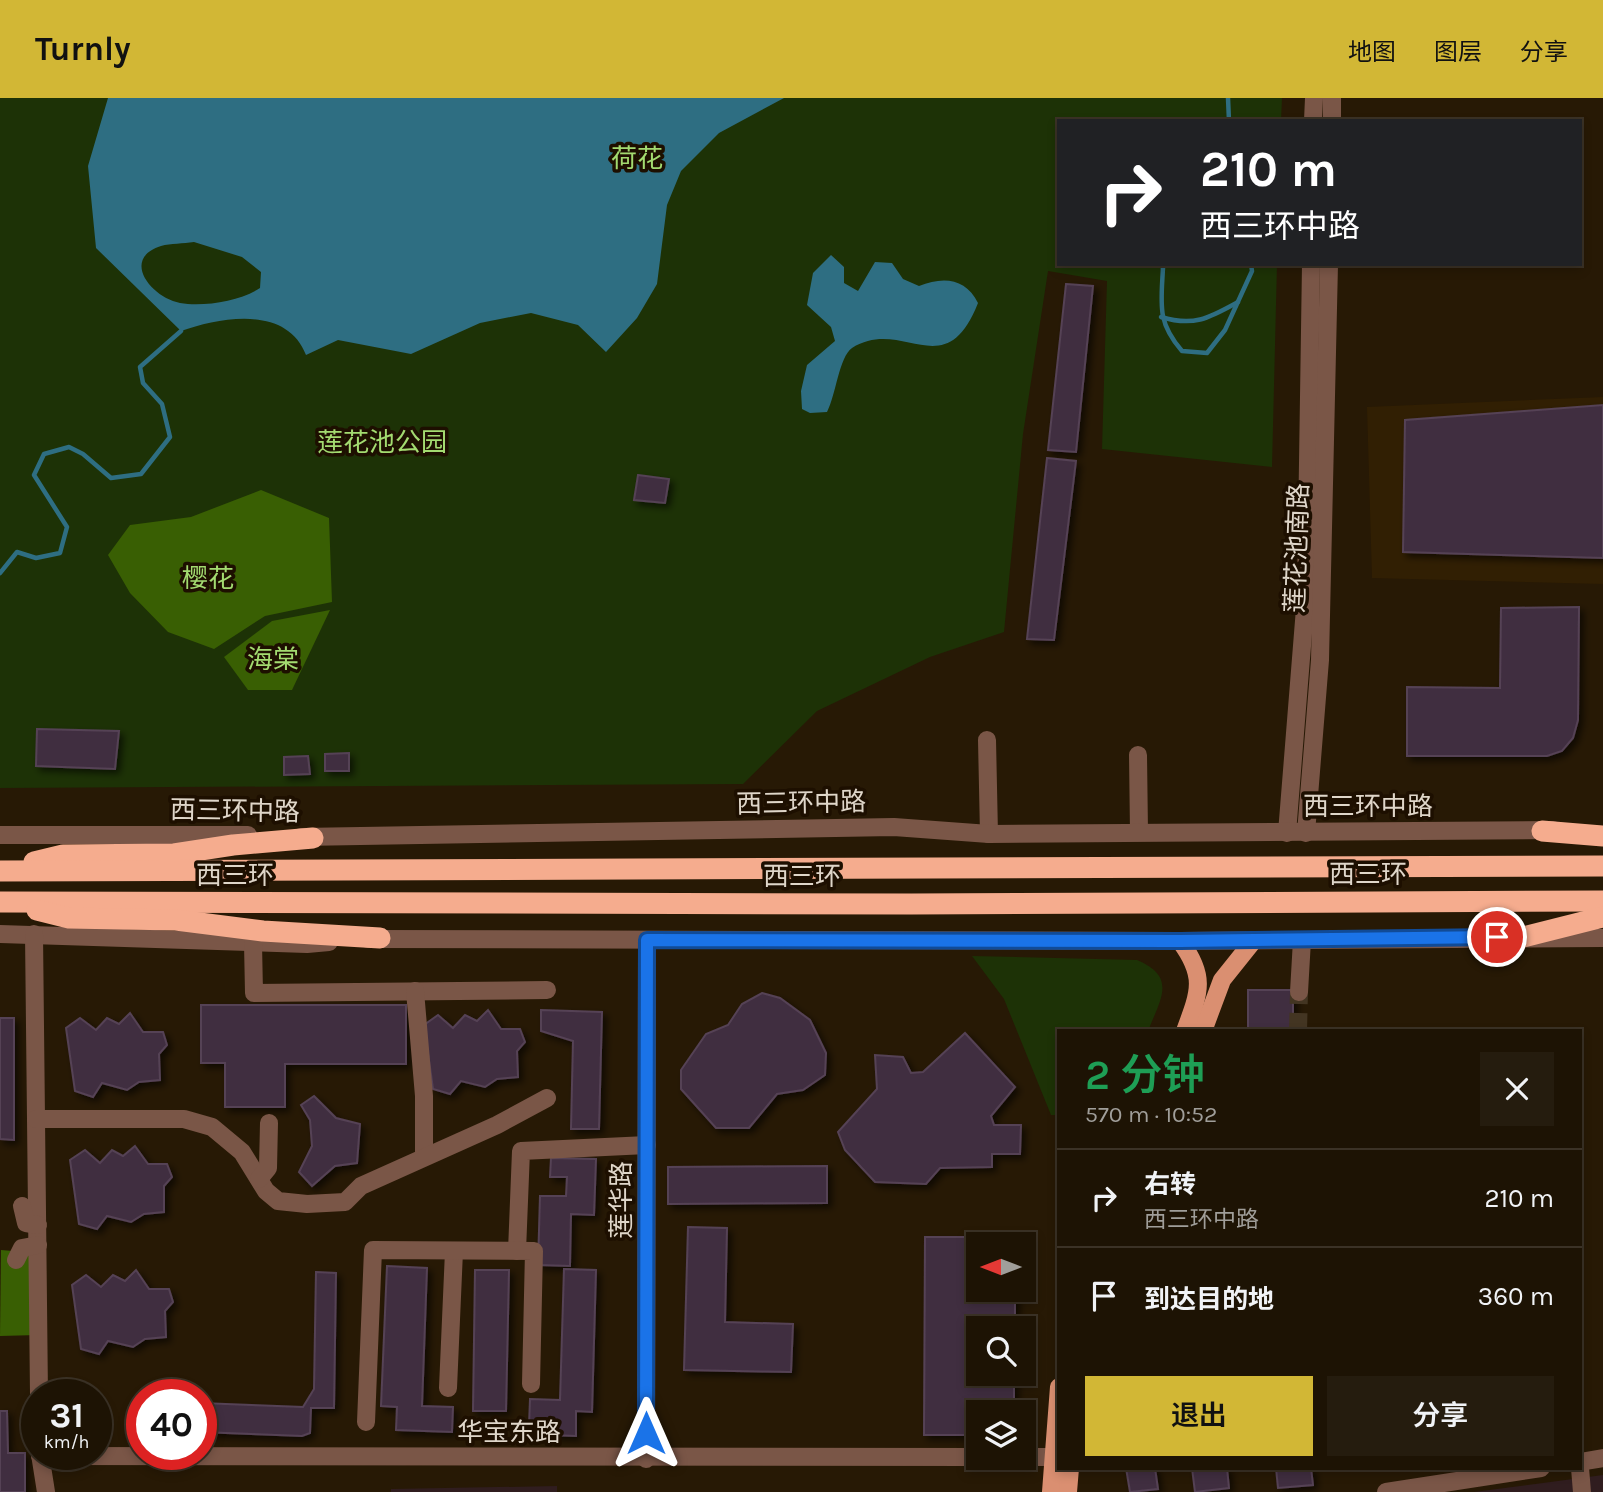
<!DOCTYPE html>
<html lang="zh">
<head>
<meta charset="utf-8">
<style>
	:root { --surface:#1d1304; --page:#251c0e; --text:#f1f3f6; --muted:#a09e9a; --line:#3b3226; --accent:#d2b735 }
	body { margin:0; font-family:Karla,"Noto Sans SC",sans-serif; background:var(--page); color:var(--text); height:100vh; display:flex; flex-direction:column; font-size:26px; white-space:nowrap }
	* { box-sizing:border-box; margin:0 }
	p { font-size:23px; color:var(--muted) }
	.icon { flex:none; width:38px; height:38px; fill:none; stroke:currentColor; stroke-width:2; stroke-linecap:round; stroke-linejoin:round }
	.map { position:relative; flex:1; overflow:hidden }
	.drawer { position:absolute; left:1057px; top:931px; width:525px; height:441px; display:flex; flex-direction:column; background:var(--surface); border-radius:0px; box-shadow:0 4px 10px #0003,0 0 0 2px var(--line) }
	.drawer>* { flex:none }
	.banner { position:absolute; left:1057px; top:21px; width:525px; height:147px; border-radius:0px; box-shadow:0 4px 10px #0003,0 0 0 2px var(--line); background:#202124; color:#fff; overflow:hidden }
	.needle { width:46px; rotate:270deg }
	.buttons { position:absolute; left:966px; top:1134px; display:grid; gap:14px }
	.buttons a { display:grid; place-items:center; width:70px; height:70px; border-radius:0px; background:var(--surface); box-shadow:0 4px 10px #0003,0 0 0 2px var(--line); font-size:35px }
	.speed { position:absolute; left:21px; top:1281px; display:flex; gap:14px; font-size:35px; font-weight:700; text-align:center }
	.speed>* { display:grid; place-content:center; width:91px; height:91px; border-radius:50%; background:var(--surface); box-shadow:0 4px 10px #0003,0 0 0 2px var(--line); line-height:1 }
	.speed small { font-size:18px; font-weight:400 }
	.speed .limit { border:10px solid #d22; background:#fff; color:#111 }
	.pin { position:absolute; display:grid; place-items:center; width:60px; height:60px; color:#fff; margin:-30px; border:4px solid #fff; border-radius:50%; box-shadow:0 2px 7px #0007 }
	.me { position:absolute; width:77px; margin:-38px; rotate:0deg; stroke-linejoin:round; filter:drop-shadow(0 0 5px #0008) }
	.turn { display:flex; align-items:center; gap:24px; height:147px; padding:0 28px; font-size:32px }
	.turn .icon { width:91px; height:91px; stroke-width:2.5 }
	.turn b { display:block; font-size:49px; line-height:60px }
	.round { display:grid; place-items:center; flex:none; width:74px; height:74px; border-radius:0px; background:var(--page) }
	.summary { display:flex; align-items:center; justify-content:space-between; height:119px; padding:0 28px }
	h1 { font-size:42px; font-weight:600; line-height:52px; color:#1e9e55 }
	.cta { display:flex; gap:14px; margin-top:auto; padding:14px 28px }
	.cta a { flex:1; height:80px; border-radius:0px; background:var(--accent); color:#111; font-size:28px; font-weight:600; line-height:80px; text-align:center }
	.cta a+a { background:var(--page); color:var(--text) }
	ul { padding:0; list-style:none }
	li { display:flex; align-items:center; gap:21px; height:98px; padding:0 28px; border-top:2px solid var(--line) }
	li div { flex:1 }
	li b { display:block; font-size:26px }
	li em { font-style:normal }
	header { display:flex; align-items:center; gap:42px; box-sizing:border-box; height:98px; padding:0 35px; background:var(--accent); color:#111 }
	header strong { font-size:33px }
	nav { display:flex; gap:38px; margin-inline-start:auto; font-size:24px }
	.map>svg:first-child { display:block }
	.commercial { fill:#301d1f }
	.built { fill:#311f03 }
	.green { fill:#1d3206 }
	.forest { fill:#395f03 }
	.water { fill:#2e6e82; fill-rule:evenodd }
	.lines { fill:none; stroke-linecap:round; stroke-linejoin:round }
	.stream { stroke:#2e6e82; stroke-width:4.5 }
	.building { fill:#412e41; stroke:#554255; stroke-width:2; filter:url(#shadow) }
	.minor-tunnel { stroke:#433522; stroke-width:18; stroke-dasharray:18 9; stroke-linecap:butt }
	.minor { stroke:#7a5647; stroke-width:18 }
	.major { stroke:#da8f71; stroke-width:18 }
	.highway { stroke:#f5ac8e; stroke-width:21 }
	.route-casing { stroke:#114b97; stroke-width:18 }
	.route { stroke:#1a73e8; stroke-width:12 }
	.labels { text-anchor:middle; dominant-baseline:central; stroke-width:7; stroke-linejoin:round; paint-order:stroke }
	.park-label { font-size:26px; fill:#a3db70; stroke:#1d0f00 }
	.street-label { font-size:26px; fill:#dfd6c9; stroke:#1d0f00 }
</style>
</head>
<body>
<header>
<strong>Turnly</strong>
<nav><a>地图</a><a>图层</a><a>分享</a></nav>
</header>
<div class="map">
<svg width="1603" height="1394" viewBox="0 0 1603 1394">
	<defs>
		<filter id="shadow"><feDropShadow dx="4" dy="4" stdDeviation="3.5" flood-color="#0009"/></filter>
	</defs>
	<rect width="100%" height="100%" fill="#271905"/>
	<g class="commercial">
		<polygon points="1603,1377 1603,1394 1474,1394"/>
		<polygon points="557,1388 557,1394 391,1394 391,1391"/>
	</g>
	<polygon class="built" points="1603,299 1603,486 1372,480 1367,309"/>
	<g class="green">
		<polygon points="0,0 1282,0 1281,23 1059,23 1059,166 1277,166 1272,369 1102,351 1107,183 1048,173 1023,336 1004,534 930,559 817,613 743,686 0,690"/>
		<path d="M972,858l165,4c40,17 24,38 11,71h-89v84h-8l-47,-116z"/>
	</g>
	<g class="forest">
		<polygon points="261,392 329,420 332,504 265,518 214,551 168,534 130,495 108,457 130,427 191,419"/>
		<polygon points="330,512 292,592 248,592 224,559 272,523"/>
		<polygon points="1,1152 37,1155 38,1237 0,1238"/>
	</g>
	<g class="water">
		<path d="M108,0h676l-65,35 -38,38 -14,34 -10,79 -20,34 -31,34 -28,-27 -47,-12 -51,10 -69,31 -73,-14 -32,15c-19,-50 -85,-38 -125,-24l-85,-83 -8,-82zM194,144l48,15 19,15 -1,16c-20,13 -56,19 -80,15 -28,-5 -60,-44 -19,-57 10,-3 22,-2 33,-4z"/>
		<path d="M831,157l13,12v16l14,8 17,-29 17,1 11,16 16,7c24,-10 47,-8 59,17 -33,84 -75,13 -126,45 -13,9 -16,47 -25,64l-17,1 -8,-4 -1,-18 6,-26 28,-24 -4,-14 -24,-22 6,-32z"/>
	</g>
	<g class="lines">
		<g class="stream">
			<polyline points="1228,0 1229,23"/>
			<path d="M1161,166l2,4c-2,37 -6,54 19,83l25,2 18,-23 27,-59 -1,-7"/>
			<path d="M1161,219c33,10 48,1 77,-15"/>
			<polyline points="0,475 17,454 36,460 60,455 67,429 34,377 44,356 69,349 83,356 111,380 141,376 170,339 162,306 143,285 140,269 181,233"/>
		</g>
	</g>
	<g class="building">
		<polygon points="1066,186 1093,188 1076,354 1048,352"/>
		<polygon points="1603,307 1603,460 1403,454 1405,322"/>
		<polygon points="1047,360 1076,363 1054,542 1027,541"/>
		<polygon points="638,377 669,381 665,405 634,402"/>
		<polygon points="1579,509 1578,622 1573,640 1562,653 1547,658 1407,658 1407,589 1500,590 1501,510"/>
		<polygon points="37,631 119,633 115,671 36,668"/>
		<polygon points="349,655 349,673 325,673 325,656"/>
		<polygon points="308,658 310,676 284,677 284,659"/>
		<rect x="1248" y="892" width="45" height="41"/>
		<polygon points="762,895 780,900 810,922 826,955 825,977 803,992 777,996 749,1030 716,1030 681,991 681,972 706,936 728,927 742,906"/>
		<polygon points="201,907 406,907 406,966 285,966 285,1009 225,1009 225,965 201,965"/>
		<polygon points="488,912 501,931 520,931 525,944 517,953 518,979 497,981 485,989 461,983 450,996 433,991 424,927 438,917 453,930 465,917 477,923"/>
		<polygon points="541,912 602,914 599,1031 571,1031 573,943 541,933"/>
		<polygon points="130,915 143,934 163,934 167,947 159,956 160,982 139,984 127,992 102,985 93,999 75,993 66,930 80,920 96,932 107,920 119,926"/>
		<polygon points="0,920 14,920 14,1042 0,1041"/>
		<polygon points="965,935 1015,989 991,1018 994,1027 1021,1027 1020,1056 992,1056 992,1069 940,1070 926,1086 875,1084 845,1052 838,1034 877,991 875,957 903,959 911,975 923,974"/>
		<polygon points="314,998 336,1020 360,1026 357,1065 335,1068 312,1088 299,1074 312,1048 310,1022 301,1007"/>
		<polygon points="135,1048 148,1066 167,1066 172,1079 164,1088 164,1114 144,1116 131,1124 107,1118 97,1131 79,1126 70,1062 85,1052 100,1065 112,1052 123,1058"/>
		<polygon points="551,1060 596,1061 594,1117 571,1116 570,1168 538,1167 540,1098 566,1098 567,1079 550,1079"/>
		<polygon points="827,1068 827,1105 668,1106 668,1069"/>
		<polygon points="688,1129 727,1130 725,1224 793,1226 791,1274 684,1272"/>
		<polygon points="925,1139 1015,1139 1015,1146 978,1146 978,1192 1015,1192 1015,1230 978,1230 978,1276 1014,1276 1014,1311 1010,1314 978,1314 978,1337 924,1337"/>
		<polygon points="387,1168 427,1170 422,1308 453,1309 452,1334 396,1332 397,1309 381,1308"/>
		<polygon points="564,1171 596,1172 592,1314 576,1313 576,1338 547,1337 529,1328 530,1301 560,1302"/>
		<polygon points="136,1172 149,1191 169,1191 173,1204 165,1213 166,1239 145,1241 133,1249 108,1243 99,1256 81,1251 72,1187 86,1177 101,1189 113,1177 125,1183"/>
		<polygon points="475,1172 509,1172 506,1313 473,1313"/>
		<polygon points="316,1174 336,1175 334,1310 311,1310 310,1335 302,1338 201,1334 201,1305 303,1309 314,1291"/>
		<polygon points="0,1313 7,1313 8,1355 25,1355 25,1394 0,1394"/>
		<polygon points="1126,1370 1155,1370 1158,1391 1130,1394"/>
		<polygon points="1192,1370 1227,1370 1229,1390 1195,1394"/>
		<polygon points="1276,1370 1311,1370 1313,1387 1278,1390"/>
	</g>
	<g class="lines">
		<polyline class="minor-tunnel" points="1298,933 1299,894"/>
		<g class="minor">
			<polyline points="1313,23 1314,0"/>
			<polyline points="1332,23 1332,0"/>
			<polyline points="987,642 989,736"/>
			<polyline points="1138,657 1139,734"/>
			<polyline points="1287,735 1306,498 1311,166"/>
			<polyline points="1306,735 1320,562 1329,166"/>
			<polyline points="0,737 248,737"/>
			<polyline points="301,739 894,729 989,736 1553,732"/>
			<polyline points="0,836 307,846 329,844"/>
			<polyline points="34,836 39,1297"/>
			<polyline points="368,841 1180,843 1603,840"/>
			<polyline points="253,845 254,895 547,892"/>
			<polyline points="415,893 424,998 424,1059"/>
			<polyline points="1299,894 1302,842"/>
			<polyline points="36,1021 184,1021 212,1029 242,1054 266,1093 278,1103 307,1106 345,1104 361,1088 497,1027 547,1000"/>
			<polyline points="259,1081 268,1070 269,1025"/>
			<polyline points="22,1108 26,1125 38,1127"/>
			<polyline points="517,1153 521,1053 647,1047"/>
			<polyline points="16,1162 22,1150 38,1147"/>
			<polyline points="448,1290 454,1153"/>
			<polyline points="366,1324 373,1152 534,1153 531,1286"/>
			<polyline points="40,1356 46,1394"/>
			<polyline points="40,1358 978,1359"/>
			<polyline points="1024,1359 1059,1359"/>
			<polyline points="646,1361 647,842"/>
			<polyline points="1580,1364 1603,1360"/>
			<polyline points="1580,1370 1582,1394"/>
			<polyline points="1386,1394 1541,1370"/>
		</g>
		<g class="major">
			<path d="M1180,843c26,35 20,50 5,90"/>
			<polyline points="1203,933 1222,882 1254,842"/>
			<polyline points="1051,1394 1059,1289"/>
			<polyline points="1068,1394 1070,1370"/>
		</g>
		<g class="highway">
			<polyline points="1542,733 1603,738"/>
			<polyline points="34,764 63,757 174,756 233,747 313,740"/>
			<polyline points="0,773 1603,768"/>
			<polyline points="0,804 911,806 1603,803"/>
			<polyline points="37,812 69,820 176,822 263,833 380,840"/>
			<polyline points="1523,839 1603,819"/>
		</g>
	</g>
	<g class="lines">
		<g class="route-casing">
			<polyline id="route" points="646,1335 647,842 1180,843 1497,839"/>
		</g>
		<use href="#route" class="route"/>
	</g>
	<g class="labels">
		<g class="park-label">
			<text x="637" y="60">荷花</text>
			<text x="382" y="344">莲花池公园</text>
			<text x="208" y="480">樱花</text>
			<text x="273" y="561">海棠</text>
		</g>
		<g class="street-label">
			<text transform="translate(1297 450) rotate(-88)">莲花池南路</text>
			<text transform="translate(801 705) rotate(-1)">西三环中路</text>
			<text x="1368" y="708">西三环中路</text>
			<text transform="translate(235 713) rotate(1)">西三环中路</text>
			<text x="1368" y="776">西三环</text>
			<text x="235" y="777">西三环</text>
			<text x="802" y="778">西三环</text>
			<text transform="translate(621 1102) rotate(-90)">莲华路</text>
			<text x="509" y="1334">华宝东路</text>
		</g>
	</g>
</svg>
<div class="buttons">
<a><svg class="needle" viewBox="-14 -14 28 28"><path d="M0-13l5 13h-10z" fill="#e53935"/><path d="M0 13l5-13h-10z" fill="#a09e9a"/></svg></a>
<a><svg class="icon" aria-label="search" viewBox="0 0 24 24"><circle cx="10" cy="10" r="6"/><path d="M15 15l6 6"/></svg></a>
<a><svg class="icon" aria-label="layers" viewBox="0 0 24 24"><path d="M12 4l9 5-9 5-9-5zM3 14l9 5 9-5"/></svg></a>
</div>
<div class="speed"><div>31<small>km/h</small></div><div class="limit">40</div></div>
<div class="pin" style="left:1497px;top:839px;background:#d93025"><svg class="icon" aria-label="arrive" viewBox="0 0 24 24"><path d="M6 21V4h12l-3 4 3 4H6"/></svg></div>
<svg class="me" style="left:646px;top:1335px" viewBox="-20 -20 40 40"><path d="M0-17L14 15 0 8-14 15z" fill="#1a73e8" stroke="#fff" stroke-width="4"/></svg>
<div class="banner">
<div class="turn"><svg class="icon" aria-label="right" viewBox="0 0 24 24"><path d="M7 20v-9h11M14 6l5 5-5 5"/></svg><div><b>210 m</b>西三环中路</div></div>
</div>
<section class="drawer">
<div class="summary"><div><h1>2 分钟</h1><p>570 m · 10:52</p></div><a class="round"><svg class="icon" aria-label="close" viewBox="0 0 24 24"><path d="M6 6l12 12M18 6L6 18"/></svg></a></div>
<ul>
<li><svg class="icon" aria-label="right" viewBox="0 0 24 24"><path d="M7 20v-9h11M14 6l5 5-5 5"/></svg><div><b>右转</b><p>西三环中路</p></div><em>210 m</em></li>
<li><svg class="icon" aria-label="arrive" viewBox="0 0 24 24"><path d="M6 21V4h12l-3 4 3 4H6"/></svg><div><b>到达目的地</b></div><em>360 m</em></li>
</ul>
<div class="cta"><a>退出</a><a>分享</a></div>
</section>
</div>
</body>
</html>
